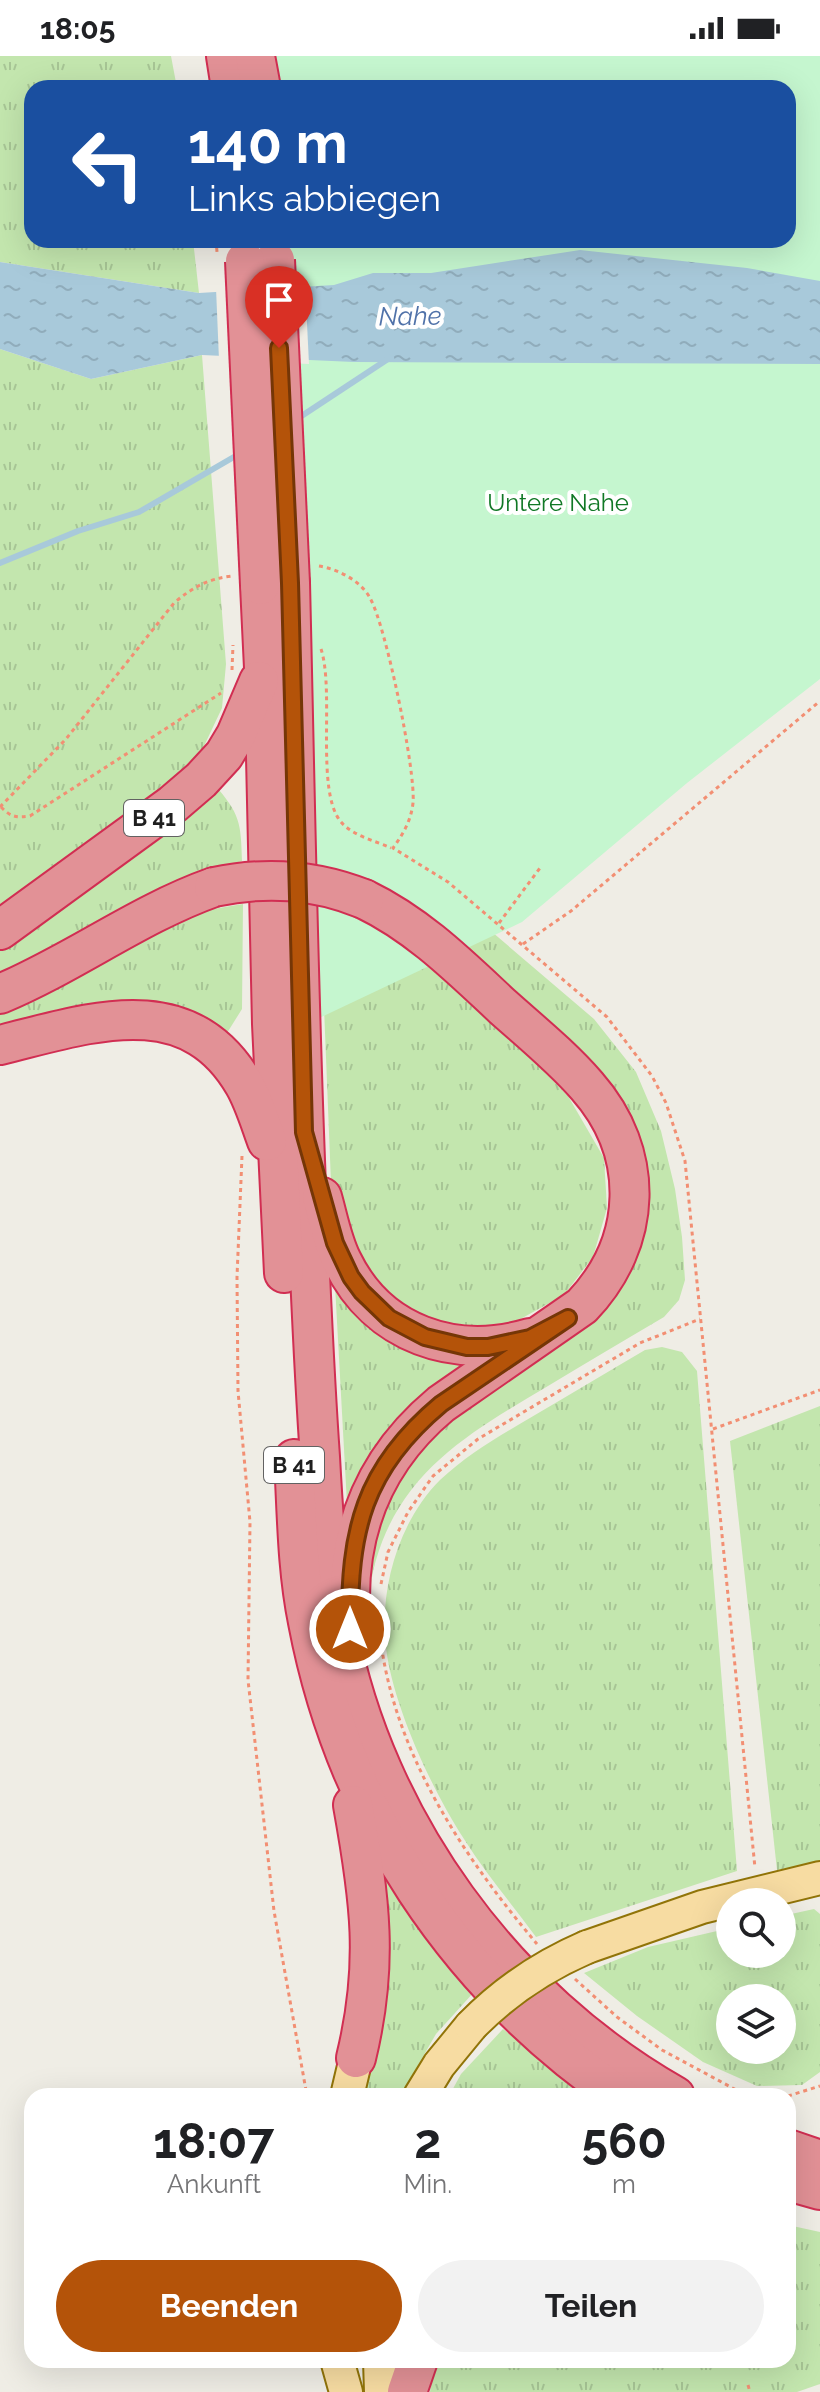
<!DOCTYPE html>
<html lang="de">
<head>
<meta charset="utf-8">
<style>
	:root { --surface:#fff; --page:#f2f2f2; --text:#202124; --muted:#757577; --accent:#b45309 }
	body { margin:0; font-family:Raleway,sans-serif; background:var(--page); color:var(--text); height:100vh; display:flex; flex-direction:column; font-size:30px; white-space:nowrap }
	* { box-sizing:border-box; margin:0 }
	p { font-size:26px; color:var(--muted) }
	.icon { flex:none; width:44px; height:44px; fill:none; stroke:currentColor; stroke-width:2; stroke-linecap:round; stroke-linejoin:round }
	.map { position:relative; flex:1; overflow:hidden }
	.sheet { position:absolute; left:24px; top:2032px; width:772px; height:280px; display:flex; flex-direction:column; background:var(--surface); border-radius:24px; box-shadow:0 8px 32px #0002 }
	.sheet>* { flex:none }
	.banner { position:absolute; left:24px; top:24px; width:772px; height:168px; border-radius:24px; box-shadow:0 8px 32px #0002; background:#1a4fa0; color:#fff; overflow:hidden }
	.controls { position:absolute; left:716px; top:1832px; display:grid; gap:16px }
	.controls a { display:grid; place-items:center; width:80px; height:80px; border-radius:50%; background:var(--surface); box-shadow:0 8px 32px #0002; font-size:40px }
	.pin { position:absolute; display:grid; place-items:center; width:68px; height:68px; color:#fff; margin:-82px -34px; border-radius:50% 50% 50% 0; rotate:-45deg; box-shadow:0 0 8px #0007 }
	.pin .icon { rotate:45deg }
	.me { position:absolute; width:88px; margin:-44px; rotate:0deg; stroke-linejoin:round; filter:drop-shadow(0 0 6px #0008) }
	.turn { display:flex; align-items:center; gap:28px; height:168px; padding:0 32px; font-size:36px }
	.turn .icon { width:104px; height:104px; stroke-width:2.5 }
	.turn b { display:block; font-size:56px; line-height:68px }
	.eta { display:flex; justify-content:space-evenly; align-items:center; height:136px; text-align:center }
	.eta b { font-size:48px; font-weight:700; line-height:56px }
	.button { display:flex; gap:16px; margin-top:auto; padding:16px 32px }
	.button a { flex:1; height:92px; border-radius:48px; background:var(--accent); color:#fff; font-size:32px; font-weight:700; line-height:92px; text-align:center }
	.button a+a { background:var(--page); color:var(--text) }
	.status { display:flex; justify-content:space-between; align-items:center; height:56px; padding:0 40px; background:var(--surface); direction:ltr }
	.status svg { height:22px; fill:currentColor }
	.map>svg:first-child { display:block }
	.grass { fill:url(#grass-tufts); fill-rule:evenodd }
	.park { fill:#c5f6cf }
	.water { fill:url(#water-ripples) }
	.pier { fill:#efede5 }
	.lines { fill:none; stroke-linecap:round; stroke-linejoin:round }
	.stream { stroke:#a8c9da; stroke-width:6 }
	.major-casing { stroke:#917408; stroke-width:36 }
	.highway-casing { stroke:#d12e52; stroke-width:42 }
	.path { stroke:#f28f73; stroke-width:3; stroke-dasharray:4 4; stroke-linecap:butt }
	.major { stroke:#f7dca2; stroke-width:32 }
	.highway { stroke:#e29196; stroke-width:38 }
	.major-bridge-casing { stroke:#917408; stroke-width:36; stroke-linecap:butt }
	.highway-bridge-casing { stroke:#d12e52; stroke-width:42; stroke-linecap:butt }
	.major-bridge { stroke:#f7dca2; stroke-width:32 }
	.highway-bridge { stroke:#e29196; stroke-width:38 }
	.route-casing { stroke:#753606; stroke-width:20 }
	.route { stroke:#b45309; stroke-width:14 }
	.labels { text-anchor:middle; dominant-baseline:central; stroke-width:8; stroke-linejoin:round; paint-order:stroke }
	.shield { fill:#fff; stroke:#626262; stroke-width:2 }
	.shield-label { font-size:22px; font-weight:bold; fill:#1f1f1f }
	.park-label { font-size:24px; fill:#117826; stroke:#fff }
	.water-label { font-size:26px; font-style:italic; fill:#5072a9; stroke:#fff }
</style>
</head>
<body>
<div class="status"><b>18:05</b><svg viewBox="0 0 49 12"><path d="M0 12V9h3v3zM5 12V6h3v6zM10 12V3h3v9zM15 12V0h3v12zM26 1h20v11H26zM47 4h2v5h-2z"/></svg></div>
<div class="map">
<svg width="820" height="2336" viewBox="0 0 820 2336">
	<defs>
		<pattern id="grass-tufts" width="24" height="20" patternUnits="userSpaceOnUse" patternTransform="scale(2)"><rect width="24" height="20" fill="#c3e6ae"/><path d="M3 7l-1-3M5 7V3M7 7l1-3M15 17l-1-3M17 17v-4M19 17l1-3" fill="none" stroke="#a7c595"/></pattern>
		<pattern id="water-ripples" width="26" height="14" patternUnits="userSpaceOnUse" patternTransform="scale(2)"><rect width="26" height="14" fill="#a8c9da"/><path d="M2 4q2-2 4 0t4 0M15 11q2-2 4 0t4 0" fill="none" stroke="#90acbb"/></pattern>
	</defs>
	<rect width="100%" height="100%" fill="#efede5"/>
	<g class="grass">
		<polygon points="0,0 171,0 177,32 32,32 32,184 193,184 199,237 0,206"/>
		<polygon points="0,293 91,323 202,299 226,608 222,652 196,707 26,836 0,851"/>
		<path d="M214,728c26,30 27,38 28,77l-57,17 -185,98v-32z"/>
		<path d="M344,803l121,50 129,110 42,53 25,59 14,58 7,48 3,43 -6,20 -15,17c-39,23 -78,46 -116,69 -76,45 -146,84 -172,174 -9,29 -6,62 -5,92l-10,-48 2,-51 44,-102 144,-102 92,-178z"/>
		<polygon points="243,848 242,953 222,985 200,972 0,979 0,952 173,867 213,853"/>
		<polygon points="320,851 413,898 497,967 568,1040 604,1102 607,1152 593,1201 564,1239 515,1266 463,1272 418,1263 377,1236 349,1196 331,1127"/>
		<polygon points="334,1211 476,1300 348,1466"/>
		<path d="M662,1291l20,5 15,19 40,500 -201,66c-24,-33 -51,-64 -72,-98 -32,-49 -71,-133 -78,-191 -7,-58 12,-126 54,-168 29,-27 61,-45 95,-65 37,-22 73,-43 110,-65z"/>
		<polygon points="820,1350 820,1806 777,1814 730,1385"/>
		<polygon points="371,1791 404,1848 436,1895 474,1936 436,1978 400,2040 359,2040"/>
		<path d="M814,1853l6,5v158l-18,13 -45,1 -54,-24 -66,-46 -53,-43 64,-26 82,-19v26h52v-38zM730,1942h52v52h-52z"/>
		<polygon points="503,1973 590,2040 449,2040 461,2018"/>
		<polygon points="788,2169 820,2176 820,2328 797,2336 430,2336 435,2304 788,2304"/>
	</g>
	<polygon class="park" points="263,0 820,0 820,623 687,727 522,866 313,965 283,184 788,184 788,32 268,32"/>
	<polygon class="water" points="580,194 747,212 820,225 820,308 354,306 202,299 91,323 0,293 0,206 199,237 334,229 373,217 431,217"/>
	<polygon class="pier" points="305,227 309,308 219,304 216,232"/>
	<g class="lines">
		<g class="stream">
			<polyline points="297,363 391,301"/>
			<polyline points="0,507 78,475 139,456 239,398"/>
		</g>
		<g class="major-casing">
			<g id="major">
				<polyline points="587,1891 702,1851 820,1822"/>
				<polyline points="347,2040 356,2002"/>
				<polyline points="420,2040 439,2009 471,1970"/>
				<polyline points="337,2304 346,2336"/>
				<polyline points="380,2304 381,2336"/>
			</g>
		</g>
		<g class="highway-casing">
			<g id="highway">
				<polyline points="226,0 231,32"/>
				<polyline points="255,0 261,32"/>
				<path d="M290,527c5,209 8,418 17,627 4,82 7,164 13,247 3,57 7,115 18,172 37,193 166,370 337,467"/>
				<polyline points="260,529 264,612 272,968 284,1217"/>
				<polyline points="0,874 173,748 201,724 224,699 236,679 259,625"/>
				<path d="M0,938c74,-31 138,-80 214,-107"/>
				<path d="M0,989c87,-21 187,-59 244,39 10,17 16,38 23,57"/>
				<path d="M322,1141c6,21 10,44 20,64 36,74 113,99 188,77"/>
				<path d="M294,1403c3,54 3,109 14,163 37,195 148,362 311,474"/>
				<path d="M350,1545c-1,-80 30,-146 91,-197l141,-98c61,-64 64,-153 5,-220 -25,-29 -56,-54 -84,-79 -44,-41 -85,-82 -139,-108"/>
				<path d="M353,1749c17,94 26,159 3,253"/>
				<polyline points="788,2093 820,2104"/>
				<polyline points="788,2125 820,2134"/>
				<polyline points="407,2336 418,2304"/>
			</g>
		</g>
		<g class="path">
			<polyline points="216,184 217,196"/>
			<path d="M319,510c19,3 42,15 51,32 16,28 46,174 43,205 -2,18 -10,31 -20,45l55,34 159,135 45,59 14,27 19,58 70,707"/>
			<path d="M321,593c14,43 -6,142 20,173 12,14 35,19 50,26"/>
			<polyline points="232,614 233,589"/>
			<path d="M0,751l66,-68 108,-136c19,-16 34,-24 58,-27"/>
			<path d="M1,751c10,10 15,11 29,9l191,-123"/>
			<polyline points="499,867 540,812"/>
			<polyline points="523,888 571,855 820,645"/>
			<polyline points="242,1100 237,1221 238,1335 250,1466 248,1624 274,1855 307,2040"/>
			<polyline points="713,1373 820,1334"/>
			<polyline points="381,1528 388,1496 408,1456 433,1420 478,1383 640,1287 700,1263"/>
			<path d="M378,1551c4,128 79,242 159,337"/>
			<polyline points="575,1923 617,1961 662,1994 740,2036 779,2040"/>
			<polyline points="788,2040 820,2030"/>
			<polyline points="748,2329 750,2336"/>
		</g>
		<use href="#major" class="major"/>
		<use href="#highway" class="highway"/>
		<g class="major-bridge-casing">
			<path id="major-bridge" d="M471,1970c34,-35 72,-60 116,-79"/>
		</g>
		<g class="highway-bridge-casing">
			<g id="highway-bridge">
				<polyline points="275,204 290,527"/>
				<polyline points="245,205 260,529"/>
				<path d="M214,831c52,-11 100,-8 150,12"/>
			</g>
		</g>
		<use href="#major-bridge" class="major-bridge"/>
		<use href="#highway-bridge" class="highway-bridge"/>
	</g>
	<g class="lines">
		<g class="route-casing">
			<path id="route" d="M279,292l11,235 14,549 31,111 16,34 11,15 27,26 36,19 42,10h21l42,-9 38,-20 -127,86c-78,65 -92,127 -91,225"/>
		</g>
		<use href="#route" class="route"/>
	</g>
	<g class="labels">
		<g class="shield">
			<rect x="124" y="744" width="60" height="36" rx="6"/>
			<rect x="264" y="1391" width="60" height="36" rx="6"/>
		</g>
		<g class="shield-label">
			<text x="154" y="762">B 41</text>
			<text x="294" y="1409">B 41</text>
		</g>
		<g class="park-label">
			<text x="558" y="446">Untere Nahe</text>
		</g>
		<g class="water-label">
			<text transform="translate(410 260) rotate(-1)">Nahe</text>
		</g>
	</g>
</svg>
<div class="controls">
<a><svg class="icon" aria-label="search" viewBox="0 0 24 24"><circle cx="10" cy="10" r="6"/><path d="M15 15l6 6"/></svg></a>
<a><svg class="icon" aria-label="layers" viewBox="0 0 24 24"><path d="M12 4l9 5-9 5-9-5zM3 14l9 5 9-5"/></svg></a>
</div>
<div class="pin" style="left:279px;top:292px;background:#d93025"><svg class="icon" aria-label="arrive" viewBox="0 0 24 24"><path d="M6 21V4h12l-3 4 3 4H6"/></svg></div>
<svg class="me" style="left:350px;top:1573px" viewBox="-20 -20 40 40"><circle r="17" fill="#b45309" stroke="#fff" stroke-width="3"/><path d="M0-11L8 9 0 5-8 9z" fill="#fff"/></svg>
<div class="banner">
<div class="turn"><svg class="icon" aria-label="left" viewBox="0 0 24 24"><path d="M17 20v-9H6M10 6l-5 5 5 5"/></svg><div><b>140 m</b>Links abbiegen</div></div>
</div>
<section class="sheet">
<div class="eta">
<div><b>18:07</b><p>Ankunft</p></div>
<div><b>2</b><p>Min.</p></div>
<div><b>560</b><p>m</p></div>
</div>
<div class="button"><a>Beenden</a><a>Teilen</a></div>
</section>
</div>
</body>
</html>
